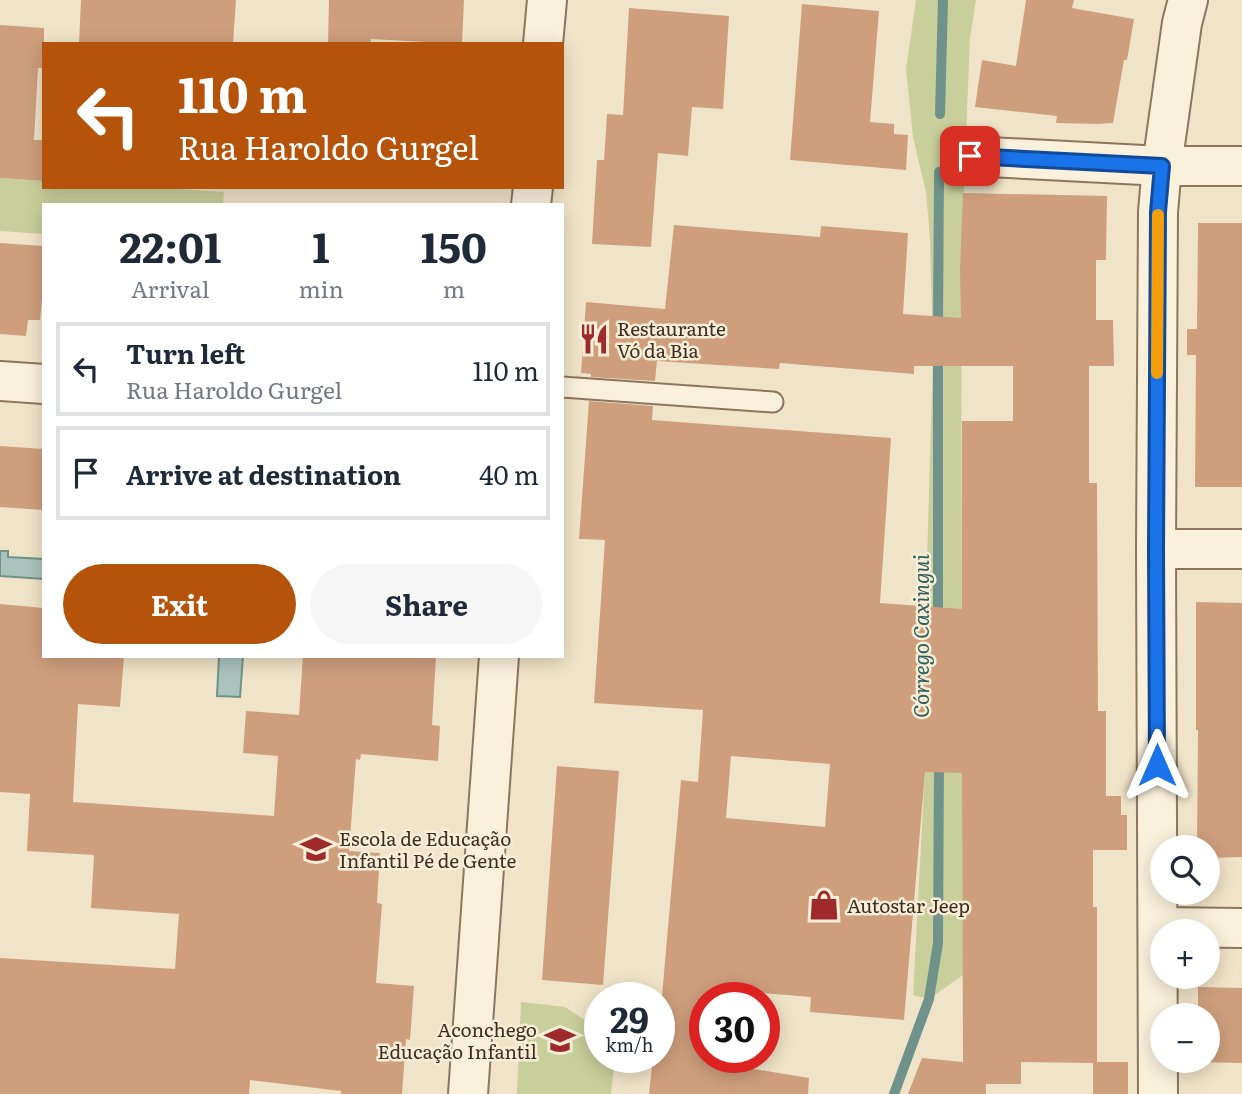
<!DOCTYPE html>
<html lang="en">
<head>
<meta charset="utf-8">
<style>
	:root { --surface:#fff; --page:#f6f6f7; --text:#1f2937; --muted:#747a83; --line:#e0e1e3; --accent:#b45309 }
	body { margin:0; font-family:Literata,serif; background:var(--page); color:var(--text); height:100vh; display:flex; flex-direction:column; font-size:26px; white-space:nowrap }
	* { box-sizing:border-box; margin:0 }
	p { font-size:23px; color:var(--muted) }
	.icon { flex:none; width:38px; height:38px; fill:none; stroke:currentColor; stroke-width:2; stroke-linecap:round; stroke-linejoin:round }
	.map { position:relative; flex:1; overflow:hidden }
	.drawer { position:absolute; left:42px; top:203px; width:522px; height:455px; display:flex; flex-direction:column; background:var(--surface); border-radius:0px; box-shadow:0 4px 18px #0003 }
	.drawer>* { flex:none }
	.hud { position:absolute; left:42px; top:42px; width:522px; height:147px; border-radius:0px; box-shadow:0 4px 18px #0003; background:#b45309; color:#fff; overflow:hidden }
	.fabs { position:absolute; left:1150px; top:835px; display:grid; gap:14px }
	.fabs a { display:grid; place-items:center; width:70px; height:70px; border-radius:50%; background:var(--surface); box-shadow:0 4px 18px #0003; font-size:35px }
	.speed { position:absolute; left:584px; top:982px; display:flex; gap:14px; font-size:35px; font-weight:700; text-align:center }
	.speed>* { display:grid; place-content:center; width:91px; height:91px; border-radius:50%; background:var(--surface); box-shadow:0 4px 18px #0003; line-height:1 }
	.speed small { font-size:18px; font-weight:400 }
	.speed .limit { border:10px solid #d22; background:#fff; color:#111 }
	.pin { position:absolute; display:grid; place-items:center; width:60px; height:60px; color:#fff; margin:-30px; border-radius:14px; box-shadow:0 4px 10px #0006 }
	.me { position:absolute; width:77px; margin:-38px; rotate:0deg; stroke-linejoin:round; filter:drop-shadow(0 0 5px #0008) }
	.turn { display:flex; align-items:center; gap:24px; height:147px; padding:0 21px; font-size:32px }
	.turn .icon { width:91px; height:91px; stroke-width:2.5 }
	.turn b { display:block; font-size:49px; line-height:60px }
	.eta { display:flex; justify-content:space-evenly; align-items:center; height:119px; text-align:center }
	.eta b { font-size:42px; font-weight:700; line-height:49px }
	.action { display:flex; gap:14px; margin-top:auto; padding:14px 21px }
	.action a { flex:1; height:80px; border-radius:42px; background:var(--accent); color:#fff; font-size:28px; font-weight:700; line-height:80px; text-align:center }
	.action a+a { background:var(--page); color:var(--text) }
	ul { padding:0; list-style:none }
	li { display:flex; align-items:center; gap:21px; height:94px; margin:0 14px 10px; padding:0 7px; border:4px solid var(--line); border-radius:0px }
	li div { flex:1 }
	li b { display:block; font-size:26px }
	li em { font-style:normal }
	.map>svg:first-child { display:block }
	.green { fill:#c9cf9b }
	.water { fill:#a9c4bc; stroke:#6f938a; stroke-width:2 }
	.lines { fill:none; stroke-linecap:round; stroke-linejoin:round }
	.stream { stroke:#6f938a; stroke-width:10 }
	.building { fill:#cf9f7d; fill-rule:evenodd }
	.lane-casing { stroke:#8d765c; stroke-width:23 }
	.street-casing { stroke:#8d765c; stroke-width:42 }
	.lane { stroke:#faf1dc; stroke-width:19 }
	.street { stroke:#faf1dc; stroke-width:38 }
	.route-casing { stroke:#114b97; stroke-width:18 }
	.route { stroke:#1a73e8; stroke-width:12 }
	.slow { stroke:#f59e0b; stroke-width:12 }
	.labels { text-anchor:middle; dominant-baseline:central; stroke-width:5; stroke-linejoin:round; paint-order:stroke }
	.poi-label { font-size:19px; fill:#3d2e20; stroke:#f7eed8; text-anchor:start }
	.water-label { font-size:21px; font-style:italic; fill:#2f5d5a; stroke:#f7eed8 }
</style>
</head>
<body>
<div class="map">
<svg width="1242" height="1094" viewBox="0 0 1242 1094">
	<rect width="100%" height="100%" fill="#f0e4c8"/>
	<g class="green">
		<polygon points="916,0 976,0 970,38 961,259 963,975 929,999 913,995 925,770 924,666 933,354 930,238 926,192 913,137 906,69"/>
		<polygon points="0,178 44,181 44,187 145,187 224,192 223,205 44,205 44,234 0,231"/>
		<polygon points="521,1002 565,1007 600,1030 600,1057 615,1057 611,1094 517,1094"/>
	</g>
	<g class="water">
		<polygon points="0,551 8,551 8,557 44,559 44,579 0,576"/>
		<polygon points="219,656 243,656 240,697 217,696"/>
	</g>
	<g class="lines">
		<g class="stream">
			<polyline points="940,114 943,0"/>
			<polyline points="938,328 939,172"/>
			<polyline points="938,619 938,355"/>
			<polyline points="894,1094 929,999 938,943 939,761"/>
		</g>
	</g>
	<g class="building">
		<polygon points="81,0 236,0 233,44 79,44"/>
		<polygon points="329,0 464,0 462,44 371,39 371,44 328,44"/>
		<polygon points="1026,0 1074,0 1072,8 1134,19 1127,60 1124,60 1113,123 1098,124 1056,123 1057,116 975,107 982,60 1016,66"/>
		<polygon points="802,4 879,11 870,122 894,124 894,134 908,135 906,170 790,160"/>
		<polygon points="629,8 729,16 723,109 692,107 688,156 658,153 651,247 592,244 597,160 604,160 607,114 623,115"/>
		<polygon points="0,25 44,28 44,68 38,68 34,140 44,140 44,181 0,178"/>
		<path d="M963,193l144,3 -1,64h-10v60h17l1,46h-25v117h8l1,228h8v85h15v19h6v35h-34v57h4v155h31v32h-35v-31l-72,-1v22h-35v10h-78l14,-36 41,4 -1,-289 -37,-1 -21,248 -94,-8 1,-15 -101,-8 -1,9h-4v63l104,17 -1,16h-159l4,-37h7v-39l21,-238 17,2 5,-72 -109,-7 11,-163 -26,-1 10,-138 64,5 -1,14 239,18 -11,165 82,6v-188h51v-55h-99v8l-134,-11 -1,6 -122,-8 -2,20 -64,-4v-3l-10,-1 5,-71 79,7 9,-84 146,12 1,-11 87,7 -5,81 58,4 -1,-49zM731,756l99,8 -5,63 -99,-9z"/>
		<polygon points="1198,223 1242,223 1242,487 1195,487 1196,355 1187,355 1187,329 1197,329"/>
		<polygon points="0,243 44,246 44,288 43,288 40,320 28,320 26,336 0,334"/>
		<polygon points="0,446 44,449 44,510 0,507"/>
		<polygon points="1196,602 1242,603 1242,857 1208,858 1208,847 1197,847 1198,730 1196,730"/>
		<polygon points="0,604 44,608 44,656 124,656 120,707 78,704 73,802 274,816 278,756 243,753 246,711 299,715 303,656 436,656 432,725 440,726 438,761 361,754 360,760 356,759 349,851 380,853 377,903 382,904 376,983 414,986 410,1040 406,1039 402,1094 341,1094 341,1091 250,1080 249,1094 0,1094 0,958 175,969 179,914 91,908 94,855 27,851 30,794 0,792"/>
		<polygon points="557,766 619,771 603,985 542,980"/>
		<polygon points="1198,987 1242,988 1242,1063 1197,1062 1197,1060 1208,1060 1208,1015 1198,1015"/>
	</g>
	<g class="lines">
		<g class="lane-casing">
			<polyline id="lane" points="562,387 773,402"/>
		</g>
		<g class="street-casing">
			<g id="street">
				<polyline points="543,44 547,0"/>
				<polyline points="970,156 1162,166 1242,166"/>
				<polyline points="531,205 533,187"/>
				<polyline points="0,381 44,384"/>
				<polyline points="1156,549 1242,549"/>
				<polyline points="1159,927 1242,928"/>
				<polyline points="468,1094 499,656"/>
				<polyline points="1158,1094 1156,549 1158,212 1162,166 1182,23 1188,0"/>
			</g>
		</g>
		<use href="#lane" class="lane"/>
		<use href="#street" class="street"/>
	</g>
	<g class="lines">
		<g class="route-casing">
			<polyline id="route" points="970,156 1162,166 1158,212 1156,549 1157,765"/>
		</g>
		<use href="#route" class="route"/>
		<polyline class="slow" points="1157,373 1158,215"/>
	</g>
	<defs>
		<g id="restaurant-bare" transform="scale(2.415)"><path d="M-5-6h1v4h1v-4h1v4h1v-4h1v5L-1.5 .5V6h-2V.5L-5-1ZM5-6V6H3V1.5H1.5Q1.5-4 5-6Z" fill="#9e2a2b" stroke="#f7eed8" stroke-width="2.5" paint-order="stroke"/></g>
		<g id="school-bare" transform="scale(2.415)"><path d="M0-5L7-2L0 1L-7-2ZM-4 1L0 2.5L4 1V4Q0 6-4 4Z" fill="#9e2a2b" stroke="#f7eed8" stroke-width="2.5" paint-order="stroke"/></g>
		<g id="shop-bare" transform="scale(2.415)"><path d="M-5-2.5h2.3a2.7 3.5 0 0 1 5.4 0H5L5.5 6h-11ZM-1.5-2.5h3a1.5 2.3 0 0 0-3 0Z" fill="#9e2a2b" stroke="#f7eed8" stroke-width="2.5" paint-order="stroke"/></g>
	</defs>
	<g fill-rule="evenodd">
		<use href="#restaurant-bare" x="594" y="339"/>
		<use href="#school-bare" x="316" y="849"/>
		<use href="#shop-bare" x="824" y="905"/>
		<use href="#school-bare" x="560" y="1040"/>
	</g>
	<g class="labels">
		<g class="poi-label">
			<text x="617" y="328">Restaurante<tspan x="617" dy="22">Vó da Bia</tspan></text>
			<text x="339" y="838">Escola de Educação<tspan x="339" dy="22">Infantil Pé de Gente</tspan></text>
			<text x="847" y="905">Autostar Jeep</text>
			<text x="537" y="1029" text-anchor="end">Aconchego<tspan x="537" dy="22">Educação Infantil</tspan></text>
		</g>
		<g class="water-label">
			<text transform="translate(919 636) rotate(-90)">Córrego Caxingui</text>
		</g>
	</g>
</svg>
<div class="fabs">
<a><svg class="icon" aria-label="search" viewBox="0 0 24 24"><circle cx="10" cy="10" r="6"/><path d="M15 15l6 6"/></svg></a>
<a>+</a>
<a>−</a>
</div>
<div class="speed"><div>29<small>km/h</small></div><div class="limit">30</div></div>
<div class="pin" style="left:970px;top:156px;background:#d93025"><svg class="icon" aria-label="arrive" viewBox="0 0 24 24"><path d="M6 21V4h12l-3 4 3 4H6"/></svg></div>
<svg class="me" style="left:1157px;top:765px" viewBox="-20 -20 40 40"><path d="M0-17L14 15 0 8-14 15z" fill="#1a73e8" stroke="#fff" stroke-width="4"/></svg>
<div class="hud">
<div class="turn"><svg class="icon" aria-label="left" viewBox="0 0 24 24"><path d="M17 20v-9H6M10 6l-5 5 5 5"/></svg><div><b>110 m</b>Rua Haroldo Gurgel</div></div>
</div>
<section class="drawer">
<div class="eta">
<div><b>22:01</b><p>Arrival</p></div>
<div><b>1</b><p>min</p></div>
<div><b>150</b><p>m</p></div>
</div>
<ul>
<li><svg class="icon" aria-label="left" viewBox="0 0 24 24"><path d="M17 20v-9H6M10 6l-5 5 5 5"/></svg><div><b>Turn left</b><p>Rua Haroldo Gurgel</p></div><em>110 m</em></li>
<li><svg class="icon" aria-label="arrive" viewBox="0 0 24 24"><path d="M6 21V4h12l-3 4 3 4H6"/></svg><div><b>Arrive at destination</b></div><em>40 m</em></li>
</ul>
<div class="action"><a>Exit</a><a>Share</a></div>
</section>
</div>
</body>
</html>
